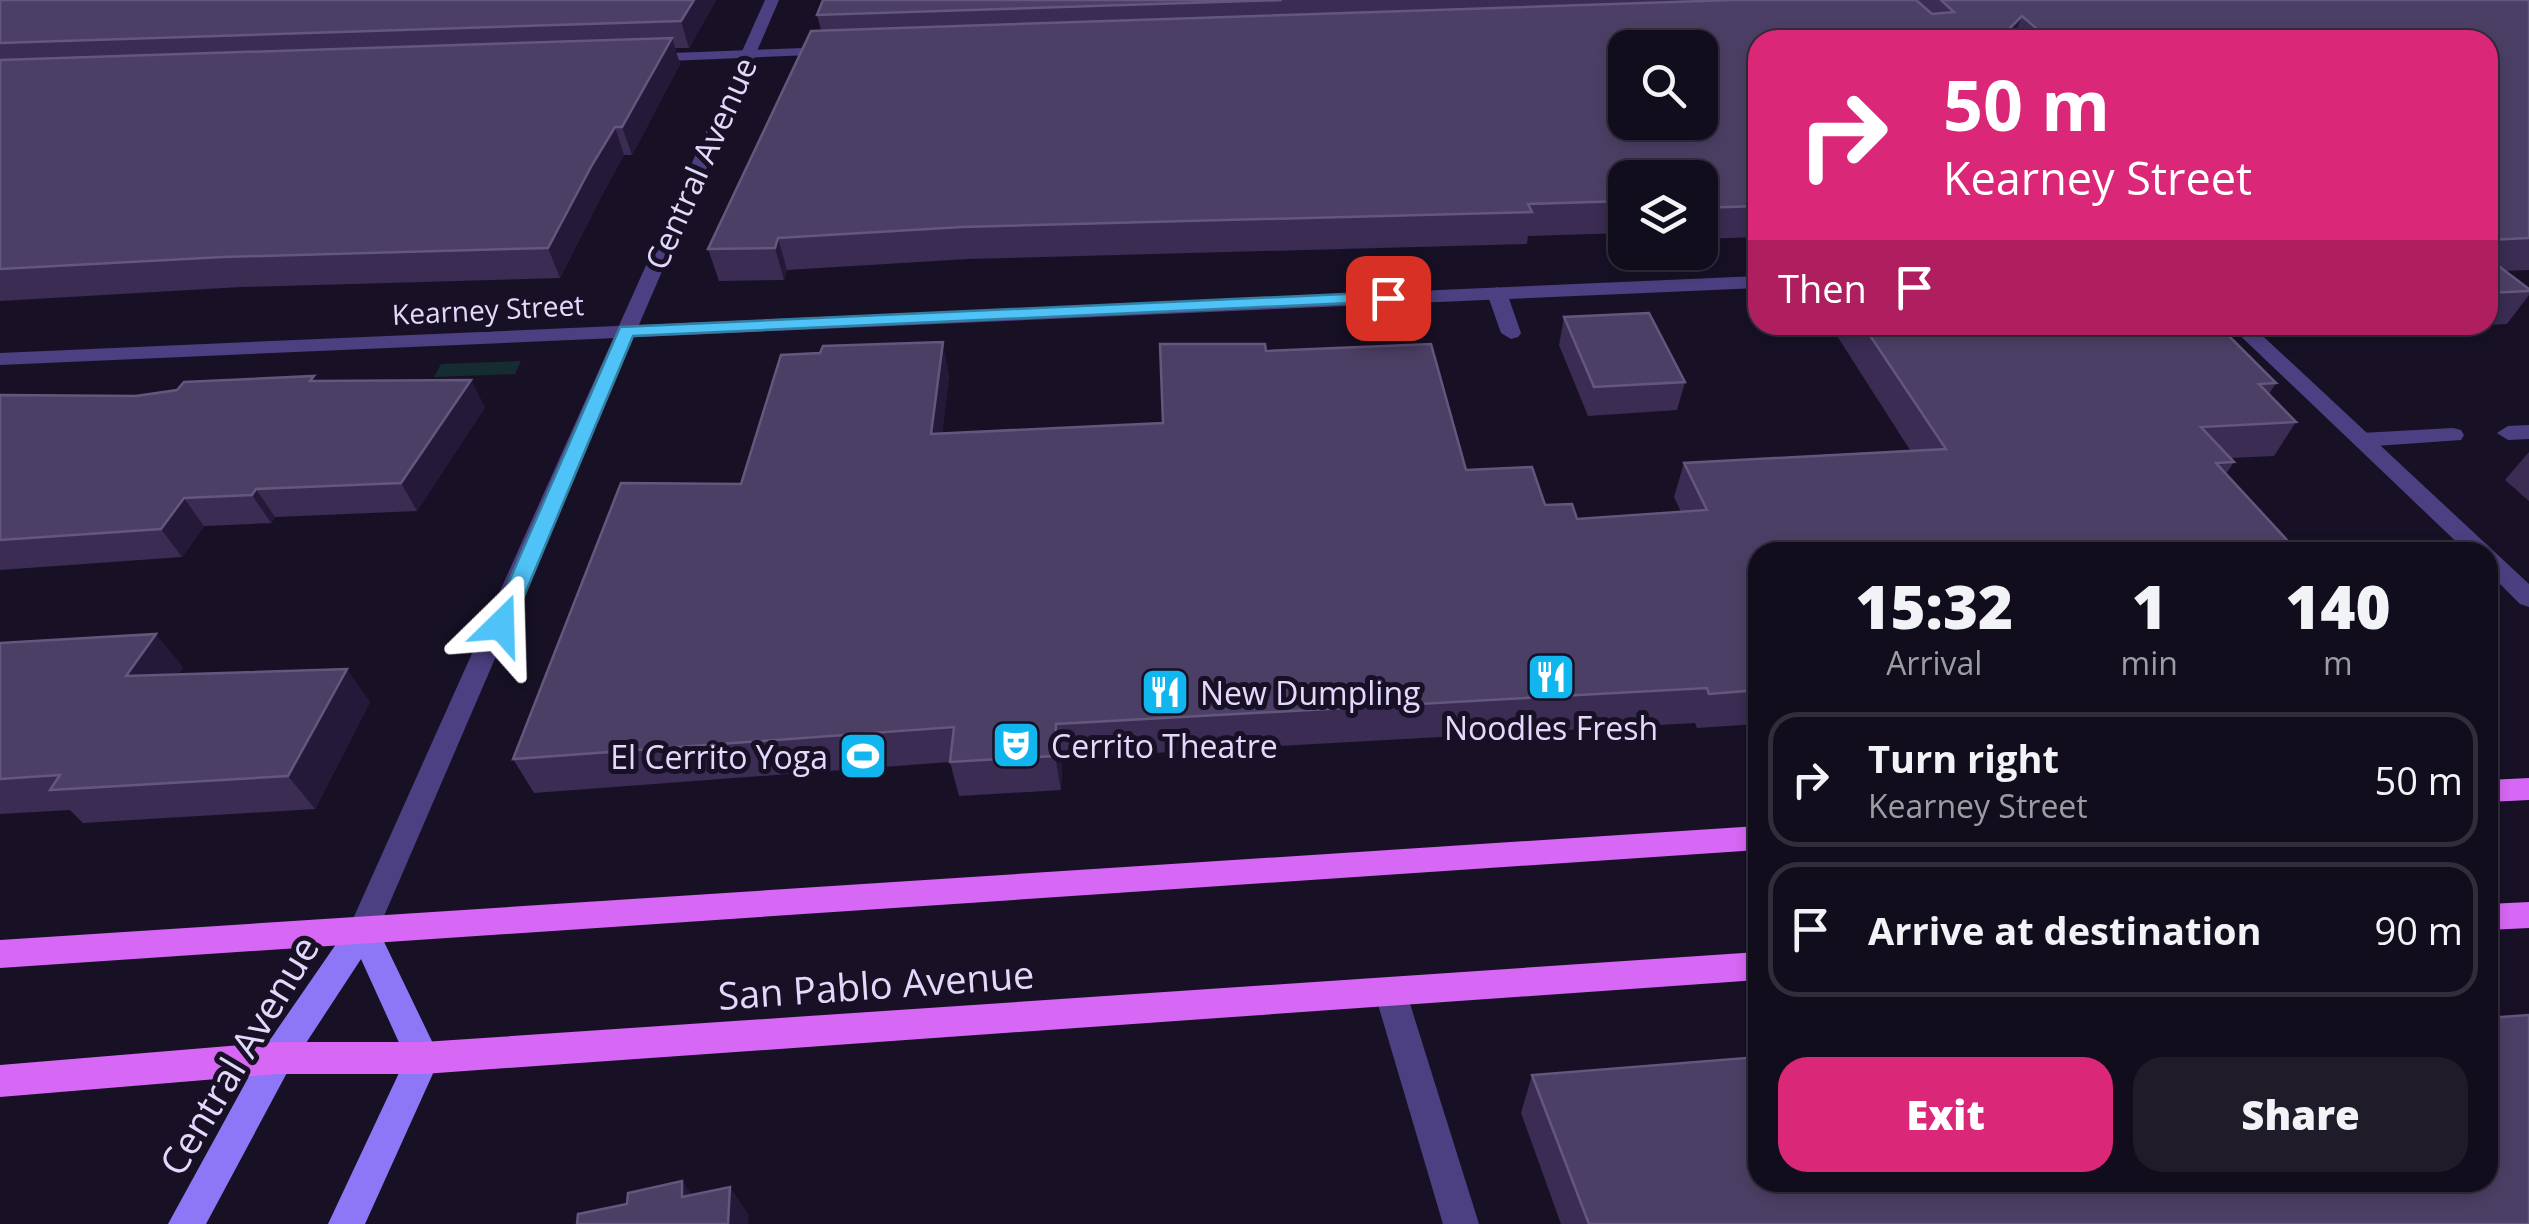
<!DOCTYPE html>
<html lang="en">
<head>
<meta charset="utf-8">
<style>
	:root { --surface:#120d1c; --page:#1f1b29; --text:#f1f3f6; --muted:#9c9ca3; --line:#312d3b; --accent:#db2777 }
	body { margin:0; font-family:"Open Sans",sans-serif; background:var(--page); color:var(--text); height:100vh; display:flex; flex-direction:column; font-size:38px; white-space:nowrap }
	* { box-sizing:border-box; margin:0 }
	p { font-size:32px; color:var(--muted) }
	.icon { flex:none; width:55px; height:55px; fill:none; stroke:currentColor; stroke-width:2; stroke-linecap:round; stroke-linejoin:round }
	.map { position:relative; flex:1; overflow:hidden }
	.sheet { position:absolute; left:1748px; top:542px; width:750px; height:650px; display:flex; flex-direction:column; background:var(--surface); border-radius:30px; box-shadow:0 5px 15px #0003,0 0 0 2px var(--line) }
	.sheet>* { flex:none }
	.guide { position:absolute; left:1748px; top:30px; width:750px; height:305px; border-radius:30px; box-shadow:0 5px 15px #0003,0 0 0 2px var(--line); background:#db2777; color:#fff; overflow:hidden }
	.controls { position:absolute; left:1608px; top:30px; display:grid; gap:20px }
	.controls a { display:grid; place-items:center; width:110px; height:110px; border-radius:20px; background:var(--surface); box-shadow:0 5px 15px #0003,0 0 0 2px var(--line); font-size:50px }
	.pin { position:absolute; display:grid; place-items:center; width:85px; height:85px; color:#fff; margin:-42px; border-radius:20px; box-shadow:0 5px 15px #0006 }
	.me { position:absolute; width:110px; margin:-55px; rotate:22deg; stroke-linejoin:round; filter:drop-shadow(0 0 8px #0008) }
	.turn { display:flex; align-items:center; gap:35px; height:210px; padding:0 30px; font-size:45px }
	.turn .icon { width:130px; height:130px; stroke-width:2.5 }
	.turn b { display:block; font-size:70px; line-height:85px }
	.then { display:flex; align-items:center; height:95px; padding:0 30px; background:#0003; gap:20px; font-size:38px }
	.eta { display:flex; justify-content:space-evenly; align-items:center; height:170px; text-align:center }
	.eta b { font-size:60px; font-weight:800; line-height:70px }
	.cta { display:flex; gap:20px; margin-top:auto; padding:20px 30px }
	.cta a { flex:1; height:115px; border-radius:30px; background:var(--accent); color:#fff; font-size:40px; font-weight:800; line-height:115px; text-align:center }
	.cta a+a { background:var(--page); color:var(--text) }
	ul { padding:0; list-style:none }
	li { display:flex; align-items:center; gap:30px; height:135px; margin:0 20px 15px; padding:0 10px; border:5px solid var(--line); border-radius:30px }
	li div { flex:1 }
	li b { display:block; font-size:38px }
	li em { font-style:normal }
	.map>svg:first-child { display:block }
	.green { fill:#152d30 }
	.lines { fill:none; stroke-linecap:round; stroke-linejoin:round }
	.service { fill:#4d4082; fill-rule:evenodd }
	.minor { fill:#4d4082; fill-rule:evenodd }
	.tertiary { fill:#4d4082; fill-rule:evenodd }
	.secondary { fill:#8e77f6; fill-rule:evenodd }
	.primary { fill:#d768f5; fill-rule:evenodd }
	.wall { fill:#3a2c53 }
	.shaded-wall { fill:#251939 }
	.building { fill:#4c3f65; stroke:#64577d; stroke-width:2.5; fill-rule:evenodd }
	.route { fill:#4fc3f7; stroke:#337fa1; stroke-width:2.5 }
	.labels { text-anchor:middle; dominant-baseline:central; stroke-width:10; stroke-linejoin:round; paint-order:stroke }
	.far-street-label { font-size:28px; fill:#e3d9fd; stroke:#181126 }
	.street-label { font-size:32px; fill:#e3d9fd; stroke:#181126 }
	.poi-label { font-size:32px; fill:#e3d9fd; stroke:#181126; text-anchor:start }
	.near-street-label { font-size:38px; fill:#e3d9fd; stroke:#181126 }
</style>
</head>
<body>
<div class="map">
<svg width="2529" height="1224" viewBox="0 0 2529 1224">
	<rect width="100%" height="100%" fill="#181126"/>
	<polygon class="green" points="521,361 515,374 434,377 441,364"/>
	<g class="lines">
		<g class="service">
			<polygon points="1497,287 1507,293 1521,333 1518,337 1511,339 1501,333 1487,293"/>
			<polygon points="2529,425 2529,439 2508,440 2497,433 2508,426"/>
			<polygon points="2453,428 2461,430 2464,435 2461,440 2361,447 2350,440 2361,433"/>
		</g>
		<g class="minor">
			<polygon points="831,47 836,48 836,54 646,62 639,58 646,54"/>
			<polygon points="1758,276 1758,288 0,365 0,353"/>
			<polygon points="1390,977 1401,981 1406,991 1479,1224 1443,1224 1374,991 1379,981"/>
		</g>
		<g class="tertiary">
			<polygon points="765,0 779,0 378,930 374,939 363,943 352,939 348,930"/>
			<polygon points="2229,325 2251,325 2529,584 2529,607 2520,604 2488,572 2488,552 2467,552"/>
		</g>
		<polygon class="secondary" points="363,917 374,921 440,1058 365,1224 328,1224 406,1058 361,959 289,1069 206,1224 168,1224 265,1047 352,921"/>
		<g class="primary">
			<polygon points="2529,778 2529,800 2488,802 2488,780"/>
			<polygon points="1758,826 1758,850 0,968 0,940"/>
			<polygon points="2529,902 2529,928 2488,930 2488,904"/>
			<polygon points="1758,952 1758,980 423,1074 277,1074 0,1097 0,1065 277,1042 423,1042"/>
		</g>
	</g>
	<g class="wall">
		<polygon points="0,0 716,0 689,48 675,48 680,64 632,155 624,155 603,193 560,278 241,287 0,301"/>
		<polygon points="823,0 2529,0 2529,270 2505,271 2529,289 2529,295 2507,324 2488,325 2488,40 1758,40 1758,237 1700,239 1700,178 1625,178 1625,233 1528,236 1527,244 968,259 787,270 784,280 719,281 708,249 821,30 817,15"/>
		<polygon points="1564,317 1685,382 1677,410 1588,416 1559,345"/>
		<polygon points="1830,325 2218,325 2276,383 2269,394 2296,422 2274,456 2231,458 2234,462 2226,474 1758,552 1758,724 1697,728 1695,723 1062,758 1061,790 959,796 950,762 534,793 513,759 741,484 949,375 942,434 1163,423 1266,351 1466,470 1577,519 1681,512 1674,497 1684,463 1910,450"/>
		<polygon points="2314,325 2477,325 2314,331"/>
		<polygon points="317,381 485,407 417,511 275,517 271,523 204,526 182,557 0,570 0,395 136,396"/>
		<polygon points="2529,452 2529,501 2505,480"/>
		<polygon points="0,643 183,667 178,675 370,702 315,809 83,823 70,810 0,814"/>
		<polygon points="1532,1075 1758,1182 2529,1224 1561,1224 1521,1113"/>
	</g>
	<g class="shaded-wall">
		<polygon points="694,0 716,0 689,48 681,21"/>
		<polygon points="2022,16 2013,40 1998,40"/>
		<polygon points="672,38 680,64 632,155 622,127"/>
		<polygon points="615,127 624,155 603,193 560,278 548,248 592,165"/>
		<polygon points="778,238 787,270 784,280 775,248"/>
		<polygon points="943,342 949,375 938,468 931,434"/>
		<polygon points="471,380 485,407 417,511 401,483"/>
		<polygon points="256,489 275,517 271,523 252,495"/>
		<polygon points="184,498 204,526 182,557 161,529"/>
		<polygon points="156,634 183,667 155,710 126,676"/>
		<polygon points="347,669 370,702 315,809 288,776"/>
		<polygon points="1056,724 1062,758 1061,790 1055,756"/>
		<polygon points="682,1181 703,1210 682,1197"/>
		<polygon points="730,1187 749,1215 748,1224 728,1224"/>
	</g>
	<g class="building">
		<polygon points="0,0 694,0 681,21 0,43"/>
		<polygon points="823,0 1282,0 817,15"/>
		<path d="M1732,0h184l16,14 22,-2 -13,-12h588v238l-41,2v-200h-438l-28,-24 -24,24h-240v166l-58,2v-30h-75v23l-97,3 4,8 -570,15 -184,11 -3,10 -67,1 103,-218zM1625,48h75v74h-75z"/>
		<polygon points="672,38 622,127 615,127 592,165 548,248 223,257 0,269 0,60"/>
		<polygon points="2488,258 2529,289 2529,291 2488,293"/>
		<polygon points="1649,313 1685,382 1594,387 1564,317"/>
		<polygon points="1863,325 2218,325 2276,383 2259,384 2296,422 2201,427 2234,462 2216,463 2298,552 1758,552 1758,690 1709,694 1707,688 1056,724 1055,756 950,762 954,727 513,759 621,483 741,484 781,355 820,353 823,346 943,342 931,434 1163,423 1160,344 1265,344 1266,351 1431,344 1466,470 1532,467 1545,505 1572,504 1577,519 1707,510 1684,463 1946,449"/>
		<polygon points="314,376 310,381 471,380 401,483 256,489 252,495 184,498 161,529 0,540 0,395 136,396 177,390 184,382"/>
		<polygon points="156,634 126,676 347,669 288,776 50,790 60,775 0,779 0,643"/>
		<polygon points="2529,1015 2529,1224 1589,1224 1532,1075 1758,1057 1758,1182 2488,1182 2488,1018"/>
		<polygon points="682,1181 682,1197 730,1187 728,1224 577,1224 578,1214 627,1204 628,1193"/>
	</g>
	<polygon class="route" points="1388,292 1397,298 1394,301 633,336 512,625 501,633 490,625 620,327"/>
	<defs>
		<g id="restaurant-square" transform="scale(2.5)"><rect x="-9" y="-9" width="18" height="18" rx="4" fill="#12b6ef" stroke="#181126"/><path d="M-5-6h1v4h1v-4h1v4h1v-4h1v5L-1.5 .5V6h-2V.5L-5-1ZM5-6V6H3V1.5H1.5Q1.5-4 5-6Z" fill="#fff"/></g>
		<g id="theatre-square" transform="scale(2.5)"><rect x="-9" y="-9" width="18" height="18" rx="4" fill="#12b6ef" stroke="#181126"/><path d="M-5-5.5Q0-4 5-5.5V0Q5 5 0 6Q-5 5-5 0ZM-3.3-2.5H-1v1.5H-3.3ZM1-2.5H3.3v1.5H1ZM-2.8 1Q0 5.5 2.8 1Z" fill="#fff"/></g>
		<g id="stadium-square" transform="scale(2.5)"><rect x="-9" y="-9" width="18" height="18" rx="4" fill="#12b6ef" stroke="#181126"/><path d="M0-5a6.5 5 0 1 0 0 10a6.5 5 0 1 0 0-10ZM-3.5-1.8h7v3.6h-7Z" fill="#fff"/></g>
	</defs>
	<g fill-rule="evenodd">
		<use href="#restaurant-square" x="1551" y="677"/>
		<use href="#restaurant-square" x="1165" y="692"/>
		<use href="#theatre-square" x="1016" y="745"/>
		<use href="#stadium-square" x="863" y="756"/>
	</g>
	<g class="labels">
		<g class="far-street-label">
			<text transform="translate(488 309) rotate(-3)">Kearney Street</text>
		</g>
		<g class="street-label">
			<text transform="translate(700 163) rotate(-66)">Central Avenue</text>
		</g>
		<g class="poi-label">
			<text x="1200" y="692">New Dumpling</text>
			<text x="1551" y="727" text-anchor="middle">Noodles Fresh</text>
			<text x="1051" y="745">Cerrito Theatre</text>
			<text x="828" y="756" text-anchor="end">El Cerrito Yoga</text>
		</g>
		<g class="near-street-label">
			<text transform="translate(876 984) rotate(-4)">San Pablo Avenue</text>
			<text transform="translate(238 1055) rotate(-59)">Central Avenue</text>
		</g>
	</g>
</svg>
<div class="controls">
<a><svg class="icon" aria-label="search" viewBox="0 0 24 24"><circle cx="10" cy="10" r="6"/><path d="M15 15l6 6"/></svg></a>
<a><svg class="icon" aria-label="layers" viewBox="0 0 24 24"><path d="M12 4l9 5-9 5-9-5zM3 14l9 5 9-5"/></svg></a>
</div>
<div class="pin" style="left:1388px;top:298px;background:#d93025"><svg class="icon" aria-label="arrive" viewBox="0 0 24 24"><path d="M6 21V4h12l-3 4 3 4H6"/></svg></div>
<svg class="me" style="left:501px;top:625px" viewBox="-20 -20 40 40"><path d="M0-17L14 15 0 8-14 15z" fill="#4fc3f7" stroke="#fff" stroke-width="4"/></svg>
<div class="guide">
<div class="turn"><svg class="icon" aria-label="right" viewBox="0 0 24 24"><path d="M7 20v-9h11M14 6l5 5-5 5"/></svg><div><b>50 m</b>Kearney Street</div></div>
<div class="then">Then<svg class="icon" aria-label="arrive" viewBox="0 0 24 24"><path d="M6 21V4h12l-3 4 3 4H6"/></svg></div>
</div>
<section class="sheet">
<div class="eta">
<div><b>15:32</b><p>Arrival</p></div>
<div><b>1</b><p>min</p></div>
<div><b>140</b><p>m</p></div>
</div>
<ul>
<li><svg class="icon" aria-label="right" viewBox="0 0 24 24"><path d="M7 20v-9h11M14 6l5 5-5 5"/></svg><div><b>Turn right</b><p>Kearney Street</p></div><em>50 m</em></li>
<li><svg class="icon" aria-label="arrive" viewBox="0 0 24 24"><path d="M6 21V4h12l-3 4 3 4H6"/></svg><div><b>Arrive at destination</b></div><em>90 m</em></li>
</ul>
<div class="cta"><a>Exit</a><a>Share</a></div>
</section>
</div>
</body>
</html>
